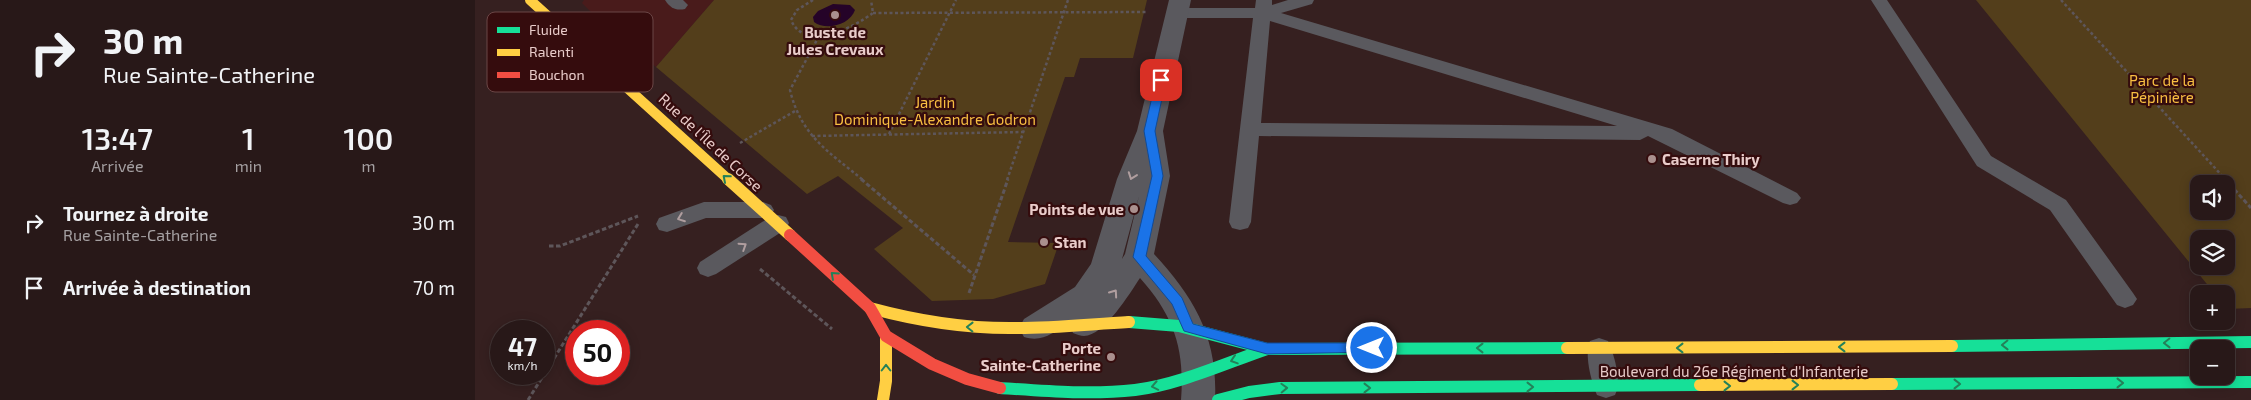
<!DOCTYPE html>
<html lang="fr">
<head>
<meta charset="utf-8">
<style>
	:root { --surface:#281818; --page:#342525; --text:#f1f3f6; --muted:#a5a0a2; --line:#443737 }
	body { margin:0; font-family:"Exo 2",sans-serif; background:var(--page); color:var(--text); height:100vh; display:flex; flex-direction:column; font-size:19px; white-space:nowrap }
	* { box-sizing:border-box; margin:0 }
	p { font-size:16px; color:var(--muted) }
	.icon { flex:none; width:28px; height:28px; fill:none; stroke:currentColor; stroke-width:2; stroke-linecap:round; stroke-linejoin:round }
	.map { position:relative; flex:1; overflow:hidden }
	.details { display:flex; flex-direction:column; background:var(--surface); width:475px }
	.details>* { flex:none }
	.banner { background:#281818; color:var(--text); overflow:hidden }
	.fabs { position:absolute; left:1715px; top:175px; display:grid; gap:10px }
	.fabs a { display:grid; place-items:center; width:45px; height:45px; border-radius:10px; background:var(--surface); box-shadow:0 2px 12px #0003,0 0 0 1px var(--line); font-size:25px }
	.speed { position:absolute; left:15px; top:320px; display:flex; gap:10px; font-size:25px; font-weight:700; text-align:center }
	.speed>* { display:grid; place-content:center; width:65px; height:65px; border-radius:50%; background:var(--surface); box-shadow:0 2px 12px #0003,0 0 0 1px var(--line); line-height:1 }
	.speed small { font-size:12px; font-weight:400 }
	.speed .limit { border:8px solid #d22; background:#fff; color:#111 }
	.pin { position:absolute; display:grid; place-items:center; width:42px; height:42px; color:#fff; margin:-21px; border-radius:10px; box-shadow:0 2px 8px #0006 }
	.me { position:absolute; width:55px; margin:-28px; rotate:270deg; stroke-linejoin:round; filter:drop-shadow(0 0 4px #0008) }
	.turn { display:flex; align-items:center; gap:18px; height:105px; padding:0 20px; font-size:22px }
	.turn .icon { width:65px; height:65px; stroke-width:2.5 }
	.turn b { display:block; font-size:35px; line-height:42px }
	.eta { display:flex; justify-content:space-evenly; align-items:center; height:85px; text-align:center }
	.eta b { font-size:30px; font-weight:600; line-height:35px }
	ul { padding:0; list-style:none }
	li { display:flex; align-items:center; gap:15px; height:65px; padding:0 20px }
	li div { flex:1 }
	li b { display:block; font-size:19px }
	li em { font-style:normal }
	main { display:flex; flex:1; min-height:0 }
	.map>svg:first-child { display:block }
	.built { fill:#491b1b }
	.green { fill:#533e1b; fill-rule:evenodd }
	.water { fill:#250328 }
	.lines { fill:none; stroke-linecap:round; stroke-linejoin:round }
	.path-far1 { stroke:#5e565a; stroke-width:2.5; stroke-dasharray:3 2.5; stroke-linecap:butt }
	.path { stroke:#5e565a; stroke-width:3; stroke-dasharray:4.5 2.5; stroke-linecap:butt }
	.lane { fill:#5a595e; fill-rule:evenodd }
	.street { fill:#5a595e; fill-rule:evenodd }
	.fast { stroke:#16e098; stroke-width:12 }
	.slow-far1 { stroke:#ffcf43; stroke-width:10 }
	.slow { stroke:#ffcf43; stroke-width:12 }
	.jam { stroke:#f24e42; stroke-width:12 }
	.oneway { stroke:#b09e9f }
	.oneway2 { stroke:#248159 }
	.route { fill:#1a73e8; stroke:#114b97 }
	.poi-dot { fill:#aa908e; stroke:#350c0d; stroke-width:2 }
	.labels { text-anchor:middle; dominant-baseline:central; stroke-width:4.5; stroke-linejoin:round; paint-order:stroke }
	.poi-label { font-size:15px; font-weight:bold; fill:#e9ccca; stroke:#350c0d; text-anchor:start }
	.park-label { font-size:15px; fill:#f9bf42; stroke:#350c0d }
	.street-label { font-size:15px; fill:#e9ccca; stroke:#350c0d }
	.key { fill:#350c0d; stroke:#6b4646; stroke-width:1 }
	.key-label { font-size:14px; fill:#e9ccca }
</style>
</head>
<body>
<main>
<section class="details">
<div class="banner">
<div class="turn"><svg class="icon" aria-label="right" viewBox="0 0 24 24"><path d="M7 20v-9h11M14 6l5 5-5 5"/></svg><div><b>30 m</b>Rue Sainte-Catherine</div></div>
</div>
<div class="eta">
<div><b>13:47</b><p>Arrivée</p></div>
<div><b>1</b><p>min</p></div>
<div><b>100</b><p>m</p></div>
</div>
<ul>
<li><svg class="icon" aria-label="right" viewBox="0 0 24 24"><path d="M7 20v-9h11M14 6l5 5-5 5"/></svg><div><b>Tournez à droite</b><p>Rue Sainte-Catherine</p></div><em>30 m</em></li>
<li><svg class="icon" aria-label="arrive" viewBox="0 0 24 24"><path d="M6 21V4h12l-3 4 3 4H6"/></svg><div><b>Arrivée à destination</b></div><em>70 m</em></li>
</ul>
</section>
<div class="map">
<svg width="1776" height="400" viewBox="0 0 1776 400">
	<rect width="100%" height="100%" fill="#362020"/>
	<polygon class="built" points="109,0 239,0 181,67 128,24 107,3"/>
	<g class="green">
		<polygon points="239,0 672,0 658,58 605,58 599,77 590,77 533,242 584,243 570,284 518,299 457,301 399,249 428,228 363,176 332,194 181,67"/>
		<path d="M1501,0h275v308l-23,1 -2,-15h-11zM1724,184h27v27h-27zM1724,239h27v27h-27z"/>
	</g>
	<path class="water" d="M358,4l17,1 5,5c-5,15 -29,21 -41,12l-1,-5 5,-6z"/>
	<g class="lines">
		<g class="path-far1">
			<path d="M338,0l-16,10 -6,10c14,33 63,7 82,-7l-2,-13"/>
			<polyline points="1586,0 1751,180"/>
			<polyline points="398,13 671,12"/>
			<path d="M344,36l-29,54c11,46 39,62 73,90"/>
			<polyline points="414,134 481,0"/>
			<polyline points="337,136 548,132"/>
			<polyline points="265,143 320,111"/>
			<polyline points="532,180 593,0"/>
		</g>
		<g class="path">
			<polyline points="386,179 499,275"/>
			<polyline points="1750,179 1776,208"/>
			<polyline points="74,246 85,246 163,216"/>
			<polyline points="285,269 357,329"/>
			<polyline points="494,293 533,179"/>
			<polyline points="53,400 163,224"/>
		</g>
		<g class="lane">
			<path d="M190,0h18l5,5 -3,4c-9,2 -15,-1 -20,-9z"/>
			<path d="M781,0h16v5l16,-5h26l-2,4 -31,9 391,116 125,64 4,5 -4,5 -7,2 -7,-2 -135,-67 -8,4 -381,-4 -8,86 -3,6 -8,2 -8,-2 -3,-6 24,-204h-76l-6,-1 -3,-4 3,-4 6,-1h78zM795,21l347,105 -356,-3z"/>
			<polygon points="1396,0 1412,0 1516,156 1591,200 1658,293 1662,299 1658,305 1650,308 1642,305 1575,210 1502,166"/>
			<polygon points="229,202 288,202 296,205 299,210 296,215 288,218 231,218 192,232 184,230 181,224 184,218"/>
			<polygon points="303,215 311,217 314,223 311,229 241,274 233,277 225,274 222,268 225,262 295,217"/>
			<path d="M1124,338l9,3c6,13 14,40 7,54l-9,3 -9,-3c-6,-14 -13,-41 -7,-54z"/>
		</g>
		<path class="street" d="M694,0h22l-28,131 7,45 -16,78c41,44 64,85 61,146h-34c4,-51 -7,-84 -41,-122 -10,15 -36,58 -56,58 -3,0 -8,-2 -11,-3l-4,-10c-16,9 -26,20 -45,14l-5,-9 5,-9 51,-32 16,-23 26,-85 20,-48zM664,196l-14,58 -3,5z"/>
		<g class="fast">
			<polyline points="654,322 704,326 792,349 1092,348"/>
			<polyline points="1477,346 1776,342"/>
			<polyline points="1417,384 1776,382"/>
			<path d="M525,388c44,3 90,7 135,2 43,-5 91,-27 132,-41"/>
			<polyline points="743,400 774,392 805,388 1225,385"/>
		</g>
		<polyline class="slow-far1" points="55,0 254,180"/>
		<g class="slow">
			<polyline points="253,179 315,235"/>
			<path d="M395,308c48,13 98,21 148,20 37,0 74,-4 111,-6"/>
			<polyline points="1092,348 1477,346"/>
			<polyline points="1225,385 1417,384"/>
			<polyline points="408,400 411,381 411,336"/>
		</g>
		<polyline class="jam" points="315,235 395,308 411,336 457,364 492,379 525,388"/>
	</g>
	<defs><path id="oneway-chevron" d="M-2-3.5L2.5 0L-2 3.5" fill="none" stroke-width="1.6" stroke-linecap="round" stroke-linejoin="round" transform="scale(1.25)"/></defs>
	<g class="oneway">
		<use href="#oneway-chevron" transform="translate(657 176) rotate(110)"/>
		<use href="#oneway-chevron" transform="translate(206 218) rotate(159)"/>
		<use href="#oneway-chevron" transform="translate(268 246) rotate(-33)"/>
		<use href="#oneway-chevron" transform="translate(639 293) rotate(-55)"/>
	</g>
	<g class="oneway2">
		<use href="#oneway-chevron" transform="translate(251 178) rotate(-139)"/>
		<use href="#oneway-chevron" transform="translate(359 275) rotate(-138)"/>
		<use href="#oneway-chevron" transform="translate(495 327) rotate(-179)"/>
		<use href="#oneway-chevron" transform="translate(1692 343) rotate(179)"/>
		<use href="#oneway-chevron" transform="translate(1530 345) rotate(179)"/>
		<use href="#oneway-chevron" transform="translate(1367 347) rotate(180)"/>
		<use href="#oneway-chevron" transform="translate(1005 348) rotate(180)"/>
		<use href="#oneway-chevron" transform="translate(1205 348) rotate(180)"/>
		<use href="#oneway-chevron" transform="translate(759 360) rotate(162)"/>
		<use href="#oneway-chevron" transform="translate(411 368) rotate(-90)"/>
		<use href="#oneway-chevron" transform="translate(1645 383)"/>
		<use href="#oneway-chevron" transform="translate(1482 384)"/>
		<use href="#oneway-chevron" transform="translate(1320 385)"/>
		<use href="#oneway-chevron" transform="translate(680 386) rotate(169)"/>
		<use href="#oneway-chevron" transform="translate(1252 386)"/>
		<use href="#oneway-chevron" transform="translate(1055 387)"/>
		<use href="#oneway-chevron" transform="translate(809 388) rotate(-2)"/>
		<use href="#oneway-chevron" transform="translate(892 388)"/>
	</g>
	<polygon class="route" points="686,77 691,80 680,131 688,176 671,256 707,298 718,324 792,343 897,343 902,344 904,348 902,352 792,354 709,331 697,304 658,257 677,176 669,131 681,80"/>
	<g class="poi-dot">
		<circle cx="360" cy="15" r="5"/>
		<circle cx="1177" cy="159" r="5"/>
		<circle cx="659" cy="209" r="5"/>
		<circle cx="569" cy="242" r="5"/>
		<circle cx="636" cy="357" r="5"/>
	</g>
	<g class="labels">
		<g class="poi-label">
			<text x="360" y="32" text-anchor="middle">Buste de<tspan x="360" dy="17">Jules Crevaux</tspan></text>
			<text x="1187" y="159">Caserne Thiry</text>
			<text x="649" y="209" text-anchor="end">Points de vue</text>
			<text x="579" y="242">Stan</text>
			<text x="626" y="348" text-anchor="end">Porte<tspan x="626" dy="17">Sainte-Catherine</tspan></text>
		</g>
		<g class="park-label">
			<text x="1687" y="80">Parc de la<tspan x="1687" dy="17">Pépinière</tspan></text>
			<text x="460" y="102">Jardin<tspan x="460" dy="17">Dominique-Alexandre Godron</tspan></text>
		</g>
		<g class="street-label">
			<text transform="translate(236 142) rotate(43)">Rue de l'Île de Corse</text>
			<text x="1259" y="371">Boulevard du 26e Régiment d'Infanterie</text>
		</g>
	</g>
	<rect x="12" y="12" width="166" height="80" rx="8" class="key"/>
	<rect x="22" y="27" width="23" height="6" fill="#16e098"/>
	<rect x="22" y="49" width="23" height="7" fill="#ffcf43"/>
	<rect x="22" y="72" width="23" height="6" fill="#f24e42"/>
	<g class="key-label">
		<text x="54" y="35">Fluide</text>
		<text x="54" y="57">Ralenti</text>
		<text x="54" y="80">Bouchon</text>
	</g>
</svg>
<div class="fabs">
<a><svg class="icon" aria-label="sound" viewBox="0 0 24 24"><path d="M4 9h4l5-4v14l-5-4H4zM17 9q2 3 0 6"/></svg></a>
<a><svg class="icon" aria-label="layers" viewBox="0 0 24 24"><path d="M12 4l9 5-9 5-9-5zM3 14l9 5 9-5"/></svg></a>
<a>+</a>
<a>−</a>
</div>
<div class="speed"><div>47<small>km/h</small></div><div class="limit">50</div></div>
<div class="pin" style="left:686px;top:80px;background:#d93025"><svg class="icon" aria-label="arrive" viewBox="0 0 24 24"><path d="M6 21V4h12l-3 4 3 4H6"/></svg></div>
<svg class="me" style="left:897px;top:348px" viewBox="-20 -20 40 40"><circle r="17" fill="#1a73e8" stroke="#fff" stroke-width="3"/><path d="M0-11L8 9 0 5-8 9z" fill="#fff"/></svg>
</div>
</main>
</body>
</html>
